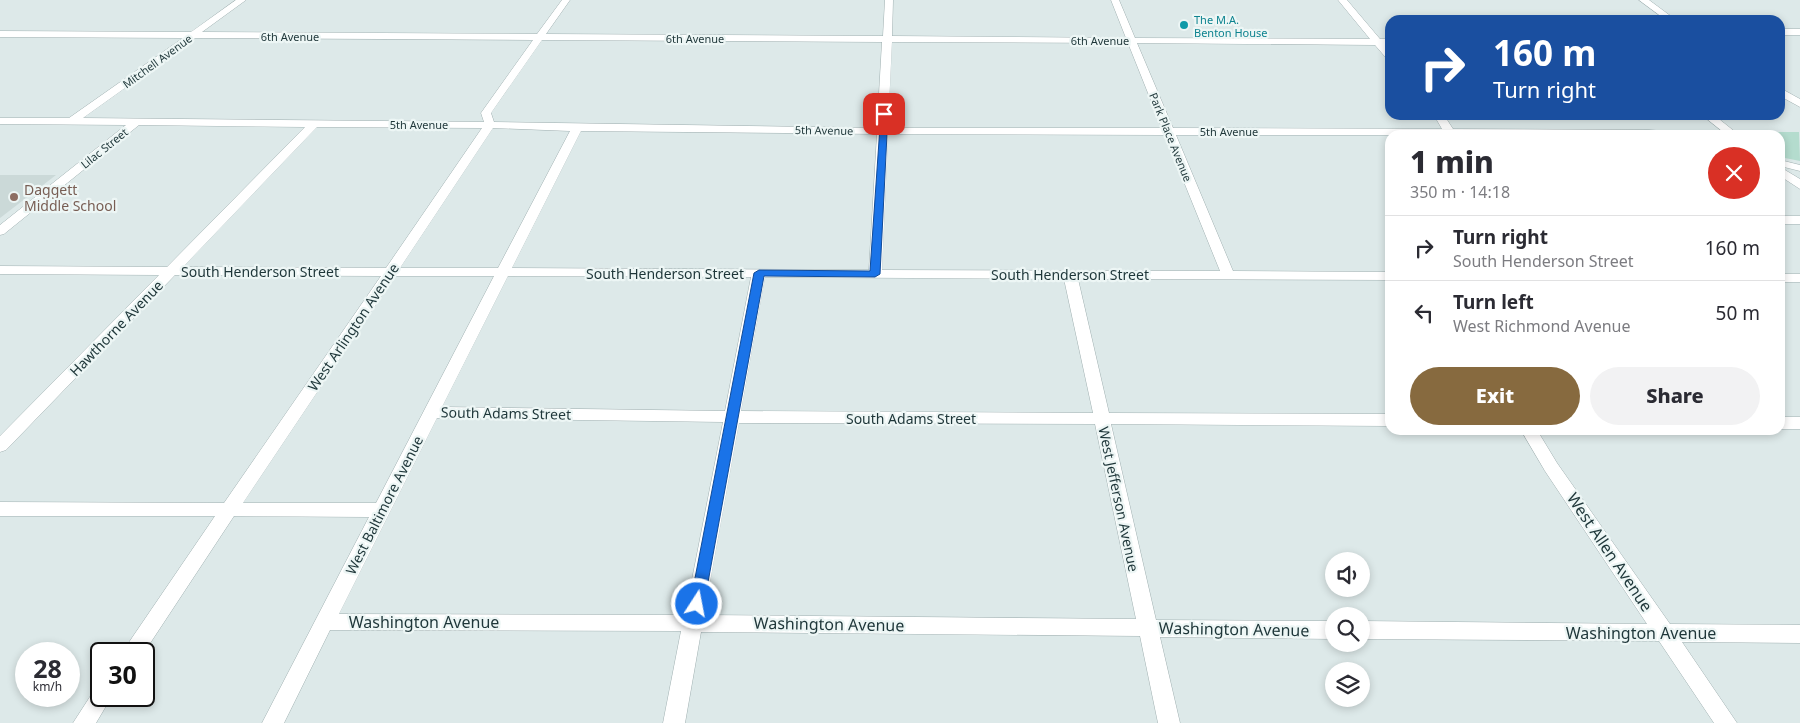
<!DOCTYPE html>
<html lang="en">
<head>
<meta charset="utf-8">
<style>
	:root { --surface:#fff; --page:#f2f2f3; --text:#2b2b33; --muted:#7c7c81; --line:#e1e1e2; --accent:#876a3f }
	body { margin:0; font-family:"Noto Sans",sans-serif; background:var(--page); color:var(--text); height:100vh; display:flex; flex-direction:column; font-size:19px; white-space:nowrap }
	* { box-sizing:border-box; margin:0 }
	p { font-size:16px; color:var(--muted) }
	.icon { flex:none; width:28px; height:28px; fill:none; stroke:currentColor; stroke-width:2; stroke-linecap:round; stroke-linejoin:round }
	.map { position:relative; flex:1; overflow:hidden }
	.sheet { position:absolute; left:1385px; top:130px; width:400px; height:305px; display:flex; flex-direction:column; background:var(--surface); border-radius:15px; box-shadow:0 2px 8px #0003 }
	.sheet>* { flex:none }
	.top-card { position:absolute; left:1385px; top:15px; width:400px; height:105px; border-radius:15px; box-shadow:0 2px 8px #0003; background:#1a4fa0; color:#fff; overflow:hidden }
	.tools { position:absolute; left:1325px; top:552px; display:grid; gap:10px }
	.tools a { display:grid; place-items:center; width:45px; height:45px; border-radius:50%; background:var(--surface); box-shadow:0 2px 8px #0003; font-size:25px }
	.speed { position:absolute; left:15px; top:642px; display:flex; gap:10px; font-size:25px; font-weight:700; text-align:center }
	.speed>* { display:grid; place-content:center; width:65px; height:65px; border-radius:50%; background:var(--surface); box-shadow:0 2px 8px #0003; line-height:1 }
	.speed small { font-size:12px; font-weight:400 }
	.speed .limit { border:2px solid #111; border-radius:8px; background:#fff; color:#111 }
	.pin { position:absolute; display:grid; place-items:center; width:42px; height:42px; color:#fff; margin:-21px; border-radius:10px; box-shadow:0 2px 8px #0006 }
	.me { position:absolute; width:55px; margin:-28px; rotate:11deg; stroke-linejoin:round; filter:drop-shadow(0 0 4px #0008) }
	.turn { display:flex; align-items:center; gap:18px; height:105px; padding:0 25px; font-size:22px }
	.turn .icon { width:65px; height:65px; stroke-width:2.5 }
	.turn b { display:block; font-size:35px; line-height:42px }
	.round { display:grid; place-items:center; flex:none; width:52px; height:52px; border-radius:26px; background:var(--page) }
	.summary { display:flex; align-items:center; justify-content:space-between; height:85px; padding:0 25px }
	h1 { font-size:30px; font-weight:800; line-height:38px }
	.primary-button { display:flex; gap:10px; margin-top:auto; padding:10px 25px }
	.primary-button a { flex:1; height:58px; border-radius:30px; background:var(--accent); color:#fff; font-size:20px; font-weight:800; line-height:58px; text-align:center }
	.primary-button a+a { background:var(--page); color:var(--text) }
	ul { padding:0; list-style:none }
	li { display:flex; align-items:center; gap:15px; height:65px; padding:0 25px; border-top:1px solid var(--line) }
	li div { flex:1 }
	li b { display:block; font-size:19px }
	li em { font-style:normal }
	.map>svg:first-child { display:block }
	.built { fill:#cbd9d8 }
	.green { fill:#b4dcce }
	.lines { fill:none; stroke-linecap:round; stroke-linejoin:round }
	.minor-casing { stroke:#a0b0b1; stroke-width:1 }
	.minor { fill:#fff; fill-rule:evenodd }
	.route { fill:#1a73e8; stroke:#114b97 }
	.culture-dot { fill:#0f9aa8; stroke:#edf6f5; stroke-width:2 }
	.education-dot { fill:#8d6e63; stroke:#edf6f5; stroke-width:2 }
	.labels { text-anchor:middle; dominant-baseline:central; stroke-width:4.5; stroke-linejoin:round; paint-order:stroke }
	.far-culture-label { font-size:11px; fill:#0d838f; stroke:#edf6f5; text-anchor:start }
	.far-street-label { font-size:11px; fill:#1e3639; stroke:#edf6f5 }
	.education-label { font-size:14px; fill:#785e54; stroke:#edf6f5; text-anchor:start }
	.street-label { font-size:14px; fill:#1e3639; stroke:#edf6f5 }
	.near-street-label { font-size:16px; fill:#1e3639; stroke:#edf6f5 }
</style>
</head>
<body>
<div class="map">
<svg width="1800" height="723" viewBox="0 0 1800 723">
	<rect width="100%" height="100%" fill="#dde9e9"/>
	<polygon class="built" points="0,175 56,175 0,218"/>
	<polygon class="green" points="1740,132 1799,132 1800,161 1780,157 1780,135 1744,135"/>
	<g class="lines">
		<g class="minor-casing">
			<g id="minor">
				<path d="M236,0h10l-44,32 335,2 25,-34h8l-24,34 337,2 2,-36h8l-1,36 234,2 -15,-38h8l16,38 235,1 -32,-39h9l33,39h10v6h-5l5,6v9l-3,-1 -12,-14 -238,-2 36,85 269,1 -8,-14h10l9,14 196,1 28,2 5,3h-506l57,136 157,1v8l-312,-1 31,134 281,1v12l-279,-2 45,196 178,1v18l-174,-2 20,86h-22l-18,-87 -439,-4 -16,91h-22l18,-92 -351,-1 -46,93h-22l107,-206 -135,-1 -91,138h-22l94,-138h-215v-14l224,1 157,-227 -206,-1 -169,175 -6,2v-16l159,-161 -159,-1v-8l167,1 138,-140 -166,-2 -135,109 -4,1v-10l126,-100 -126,-1v-6h69l114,-80 -183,-1v-6l191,1zM195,38l338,2 -52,73 3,9 -401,-4zM542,40l340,2 -5,86 -383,-6 -3,-9zM892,42l236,1 34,85h-274zM317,127l165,1 -96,140 -203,-1zM493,128l77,3 -72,137h-98zM581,131l296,3 -8,136 -357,-2zM888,134l277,1 55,136 -338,-1zM395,276h99l-118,227h-133zM508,276l243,1 -26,134 -283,-4zM765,277l299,2 29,134 -352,-2zM437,418l286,4 -38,193 -346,-1zM739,423l356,1 41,195 -432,-4z"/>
				<polygon points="1639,0 1649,0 1676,20 1666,20"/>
				<rect x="1780" y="29" width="20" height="6"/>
				<polygon points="1780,88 1800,99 1800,107 1780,96"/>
				<polygon points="1702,115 1714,115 1739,135 1727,135"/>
				<polygon points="1780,160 1800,165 1800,171 1780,166"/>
				<polygon points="1780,167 1800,179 1800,189 1780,176"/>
				<rect x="1780" y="216" width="20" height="8"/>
				<rect x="1780" y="274" width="20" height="8"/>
				<rect x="1780" y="417" width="20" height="12"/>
				<polygon points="1521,430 1537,430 1557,463 1670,624 1800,625 1800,643 1682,642 1737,723 1714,723 1659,641 1361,639 1361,621 1647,624 1545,471"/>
				<polygon points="101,687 101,696 112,696 96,723 73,723 95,689"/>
			</g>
		</g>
		<use href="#minor" class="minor"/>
	</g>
	<polygon class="route" points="881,112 888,114 880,274 875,277 764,276 704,604 702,608 697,610 692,608 690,604 754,273 759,270 870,271"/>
	<circle class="culture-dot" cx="1184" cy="25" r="5"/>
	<circle class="education-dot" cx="14" cy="197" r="5"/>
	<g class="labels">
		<g class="far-culture-label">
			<text x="1194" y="19">The M.A.<tspan x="1194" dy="13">Benton House</tspan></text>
		</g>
		<g class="far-street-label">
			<text x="290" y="36">6th Avenue</text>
			<text x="695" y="38">6th Avenue</text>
			<text x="1100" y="40">6th Avenue</text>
			<text transform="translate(157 61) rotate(-36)">Mitchell Avenue</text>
			<text x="419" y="124">5th Avenue</text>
			<text transform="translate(824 130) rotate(1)">5th Avenue</text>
			<text x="1229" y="131">5th Avenue</text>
			<text transform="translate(1171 137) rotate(68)">Park Place Avenue</text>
			<text transform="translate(104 148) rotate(-39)">Lilac Street</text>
		</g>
		<g class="education-label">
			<text x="24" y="189">Daggett<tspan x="24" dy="16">Middle School</tspan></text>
		</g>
		<g class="street-label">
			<text x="260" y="271">South Henderson Street</text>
			<text x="665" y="273">South Henderson Street</text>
			<text x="1070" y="274">South Henderson Street</text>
			<text transform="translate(353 327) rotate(-56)">West Arlington Avenue</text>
			<text transform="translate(116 328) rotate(-46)">Hawthorne Avenue</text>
			<text transform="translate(506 413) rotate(1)">South Adams Street</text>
			<text x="911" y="418">South Adams Street</text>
			<text transform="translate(1119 499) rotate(78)">West Jefferson Avenue</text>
			<text transform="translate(384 505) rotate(-63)">West Baltimore Avenue</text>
		</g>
		<g class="near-street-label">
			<text transform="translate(1610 552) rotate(56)">West Allen Avenue</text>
			<text x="424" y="622">Washington Avenue</text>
			<text transform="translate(829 624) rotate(1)">Washington Avenue</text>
			<text transform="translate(1234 629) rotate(1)">Washington Avenue</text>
			<text x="1641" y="633">Washington Avenue</text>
		</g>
	</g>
</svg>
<div class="tools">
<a><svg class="icon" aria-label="sound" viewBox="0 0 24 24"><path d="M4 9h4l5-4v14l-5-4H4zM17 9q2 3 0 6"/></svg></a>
<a><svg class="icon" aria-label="search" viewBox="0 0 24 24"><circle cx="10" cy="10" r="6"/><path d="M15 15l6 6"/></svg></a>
<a><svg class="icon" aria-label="layers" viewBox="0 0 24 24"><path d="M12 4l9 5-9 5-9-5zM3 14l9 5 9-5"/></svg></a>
</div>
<div class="speed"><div>28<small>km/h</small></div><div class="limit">30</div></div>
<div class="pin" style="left:884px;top:114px;background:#d93025"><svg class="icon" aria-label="arrive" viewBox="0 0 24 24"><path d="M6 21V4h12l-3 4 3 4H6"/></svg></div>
<svg class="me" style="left:697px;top:604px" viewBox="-20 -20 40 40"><circle r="17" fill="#1a73e8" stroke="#fff" stroke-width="3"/><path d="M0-11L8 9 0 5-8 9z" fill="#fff"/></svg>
<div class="top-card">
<div class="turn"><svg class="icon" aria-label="right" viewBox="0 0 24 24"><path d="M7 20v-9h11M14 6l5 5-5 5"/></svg><div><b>160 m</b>Turn right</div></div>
</div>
<section class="sheet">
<div class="summary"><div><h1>1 min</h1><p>350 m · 14:18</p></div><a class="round" style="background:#d93025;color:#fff"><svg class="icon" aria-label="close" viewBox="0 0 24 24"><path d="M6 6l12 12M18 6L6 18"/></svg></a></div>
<ul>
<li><svg class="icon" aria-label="right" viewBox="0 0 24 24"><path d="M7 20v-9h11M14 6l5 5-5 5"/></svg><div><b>Turn right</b><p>South Henderson Street</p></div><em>160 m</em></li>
<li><svg class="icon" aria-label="left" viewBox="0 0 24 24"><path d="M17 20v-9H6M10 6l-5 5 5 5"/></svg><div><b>Turn left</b><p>West Richmond Avenue</p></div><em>50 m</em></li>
</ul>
<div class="primary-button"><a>Exit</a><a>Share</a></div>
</section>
</div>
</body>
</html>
